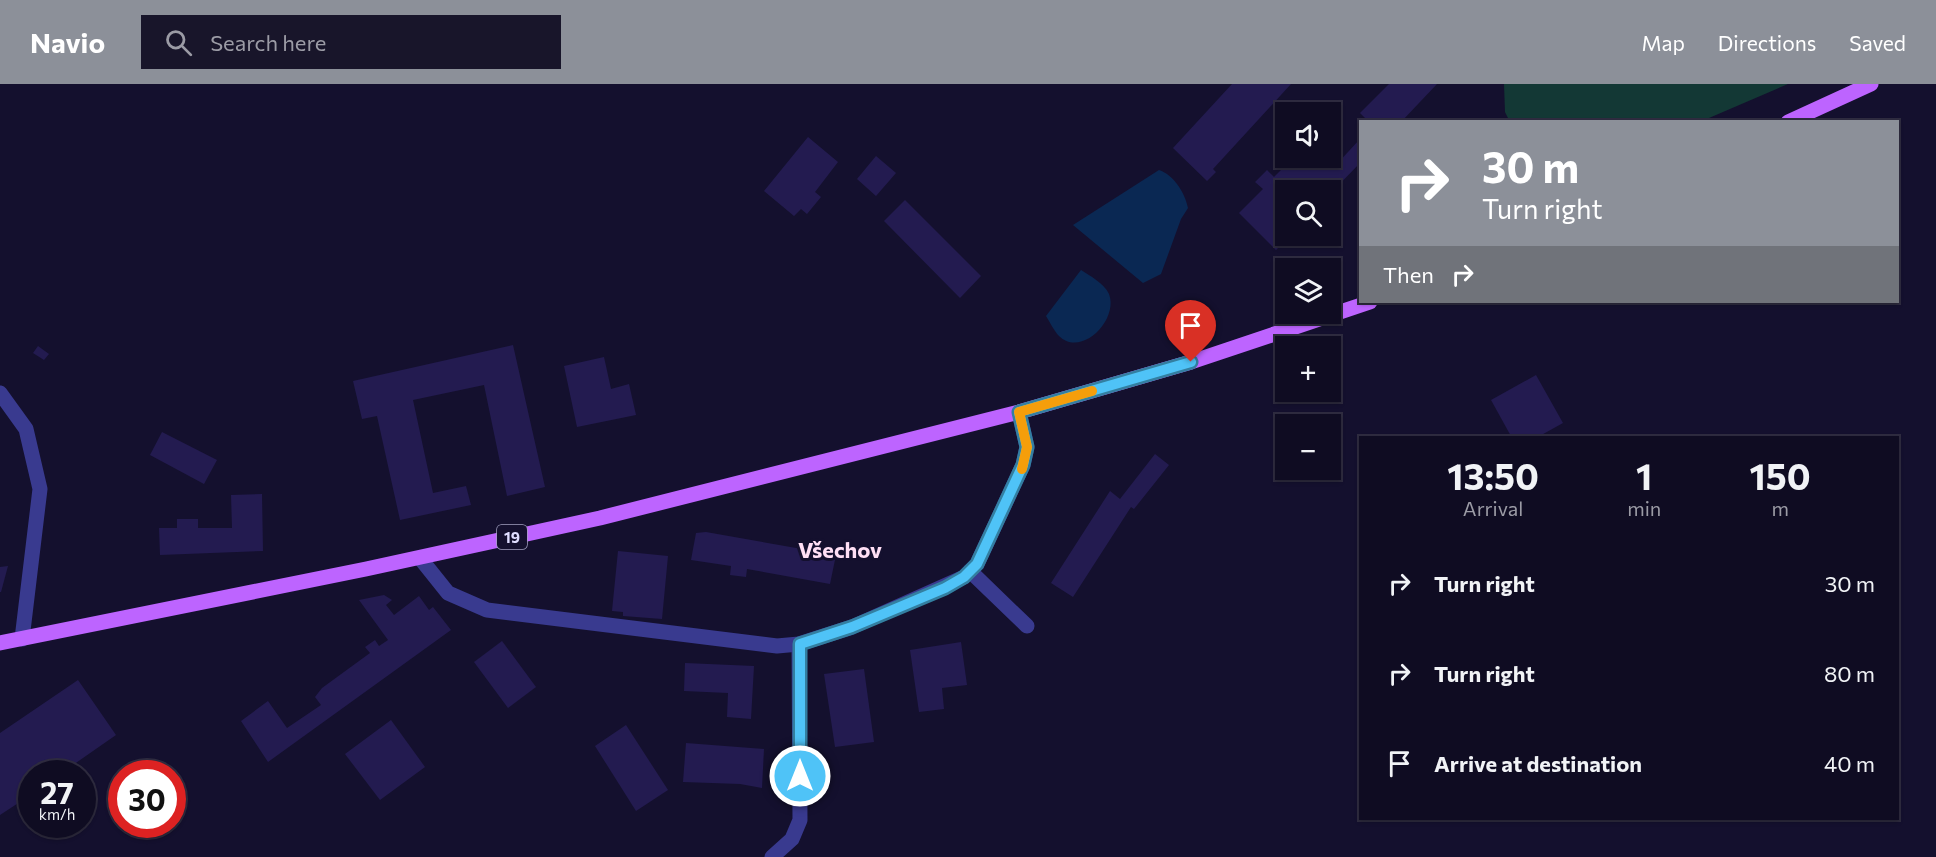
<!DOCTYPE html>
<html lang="en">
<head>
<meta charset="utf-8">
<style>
	:root { --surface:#0f0c22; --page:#18152a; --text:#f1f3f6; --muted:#9b9ba5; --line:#2f2c40; --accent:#8c9099 }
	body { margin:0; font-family:Commissioner,sans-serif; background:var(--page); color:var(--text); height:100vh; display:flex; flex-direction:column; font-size:22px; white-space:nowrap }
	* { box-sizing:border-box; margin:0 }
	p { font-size:20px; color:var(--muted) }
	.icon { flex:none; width:33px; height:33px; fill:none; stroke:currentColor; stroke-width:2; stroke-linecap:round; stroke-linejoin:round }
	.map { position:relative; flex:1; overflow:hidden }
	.drawer { position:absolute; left:1359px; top:352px; width:540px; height:384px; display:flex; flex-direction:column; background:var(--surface); border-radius:0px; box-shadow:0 2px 4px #0004,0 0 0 2px var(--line) }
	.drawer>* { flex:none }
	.hud { position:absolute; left:1359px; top:36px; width:540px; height:183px; border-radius:0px; box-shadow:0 2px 4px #0004,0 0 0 2px var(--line); background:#8c9099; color:#fff; overflow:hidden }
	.fabs { position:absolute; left:1275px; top:18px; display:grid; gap:12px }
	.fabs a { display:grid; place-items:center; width:66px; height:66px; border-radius:0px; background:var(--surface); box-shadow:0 2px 4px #0004,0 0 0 2px var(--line); font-size:30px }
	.speed { position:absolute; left:18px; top:676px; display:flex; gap:12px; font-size:30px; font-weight:700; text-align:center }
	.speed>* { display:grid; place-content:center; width:78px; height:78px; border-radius:50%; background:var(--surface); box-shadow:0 2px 4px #0004,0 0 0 2px var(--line); line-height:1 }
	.speed small { font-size:15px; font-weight:400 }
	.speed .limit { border:9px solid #d22; background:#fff; color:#111 }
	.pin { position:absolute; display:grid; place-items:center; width:51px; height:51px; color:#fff; margin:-62px -26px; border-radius:50% 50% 50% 0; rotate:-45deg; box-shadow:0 0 6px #0007 }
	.pin .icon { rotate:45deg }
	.me { position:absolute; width:66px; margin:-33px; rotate:0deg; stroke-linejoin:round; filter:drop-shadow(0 0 4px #0008) }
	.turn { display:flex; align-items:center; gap:21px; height:126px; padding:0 24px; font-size:27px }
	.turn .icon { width:78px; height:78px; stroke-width:2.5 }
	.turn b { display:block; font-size:42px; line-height:51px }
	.then { display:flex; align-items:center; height:57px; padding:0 24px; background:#0003; gap:12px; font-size:22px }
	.eta { display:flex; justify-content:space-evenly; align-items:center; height:102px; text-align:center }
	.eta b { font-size:36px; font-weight:700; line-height:42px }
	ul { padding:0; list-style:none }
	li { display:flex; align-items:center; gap:18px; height:90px; padding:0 24px }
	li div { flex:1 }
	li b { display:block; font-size:22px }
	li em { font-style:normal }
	header { display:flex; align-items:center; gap:36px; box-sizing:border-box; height:84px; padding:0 30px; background:var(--accent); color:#fff }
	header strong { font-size:28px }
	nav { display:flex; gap:33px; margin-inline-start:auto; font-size:21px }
	.search { width:420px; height:54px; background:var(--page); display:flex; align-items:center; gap:15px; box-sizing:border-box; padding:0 21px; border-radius:0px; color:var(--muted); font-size:22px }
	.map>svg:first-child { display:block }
	.green { fill:#133835 }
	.water { fill:#0a2853 }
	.building { fill:#231b50 }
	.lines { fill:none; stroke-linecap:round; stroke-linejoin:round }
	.service { stroke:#393a8f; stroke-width:15 }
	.minor { stroke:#393a8f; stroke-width:15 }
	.primary { stroke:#bd64ff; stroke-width:15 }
	.route-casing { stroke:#337fa1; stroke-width:15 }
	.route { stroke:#4fc3f7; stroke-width:10 }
	.slow { stroke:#f59e0b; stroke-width:10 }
	.labels { text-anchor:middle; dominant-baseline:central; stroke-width:6; stroke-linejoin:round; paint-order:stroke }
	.shield { fill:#14102e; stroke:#a2a0c0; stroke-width:1.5 }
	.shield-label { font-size:15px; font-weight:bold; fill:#dfddff }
	.district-label { font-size:22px; font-weight:bold; fill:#ffdff5; stroke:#14102e }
</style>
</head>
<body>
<header>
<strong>Navio</strong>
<div class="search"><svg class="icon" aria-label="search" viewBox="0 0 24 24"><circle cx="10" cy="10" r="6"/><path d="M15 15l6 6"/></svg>Search here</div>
<nav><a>Map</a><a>Directions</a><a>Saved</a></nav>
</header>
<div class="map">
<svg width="1936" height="773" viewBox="0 0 1936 773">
	<rect width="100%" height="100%" fill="#14102e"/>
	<polygon class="green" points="1504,0 1788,0 1702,37 1510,38 1505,28"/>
	<g class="water">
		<path d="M1159,86c15,5 26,23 29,38l-7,11 -20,55 -18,9 -70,-58z"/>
		<path d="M1081,186c9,6 23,13 28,24 10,26 -28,64 -50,42 -5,-5 -9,-14 -13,-20z"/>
	</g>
	<g class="building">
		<polygon points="1232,0 1291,0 1213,85 1216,88 1207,97 1173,64"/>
		<polygon points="1389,0 1437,0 1401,38 1369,38 1360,29"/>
		<polygon points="808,53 838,78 815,108 821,113 807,130 801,125 794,132 764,107"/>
		<polygon points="1360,55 1360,79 1330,110 1330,106 1286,106 1286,152 1290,152 1276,166 1239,129 1263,105 1255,98 1267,86 1274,93 1293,74 1309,86 1323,74 1328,74 1336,81"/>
		<polygon points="876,72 896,89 876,112 857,95"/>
		<polygon points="905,116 981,192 960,214 884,137"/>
		<polygon points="513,261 545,403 507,412 484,301 413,316 433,409 466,402 471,421 400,436 377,332 362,335 353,297"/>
		<polygon points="38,262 49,270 44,276 33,269"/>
		<polygon points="604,273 611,305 629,300 636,331 577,343 564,282"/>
		<polygon points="1536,291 1563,339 1536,354 1512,354 1491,316"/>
		<polygon points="162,348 217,376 204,400 150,371"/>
		<polygon points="1155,370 1169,381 1134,425 1131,423 1073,513 1051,499 1110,407 1120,415"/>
		<polygon points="262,410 263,467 160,471 159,444 177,444 177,435 198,435 198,444 232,444 231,411"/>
		<polygon points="706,448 836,471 830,500 747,485 746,493 730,491 731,482 691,476 696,449"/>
		<polygon points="618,467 668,472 662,535 623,532 623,528 612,527"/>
		<polygon points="8,482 1,508 0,508 0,483"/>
		<polygon points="384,511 392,516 386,521 394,531 419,512 429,526 433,523 451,546 268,678 241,637 268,617 287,644 321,621 315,613 322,604 370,569 365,563 375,556 379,562 388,556 359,516"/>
		<polygon points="502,557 536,603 508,624 474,578"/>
		<polygon points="961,558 967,601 942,604 944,625 919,628 910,566"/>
		<polygon points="685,579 754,582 751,635 727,633 728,609 684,607"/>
		<polygon points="864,585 874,658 835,663 824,590"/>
		<polygon points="78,596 116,651 60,690 32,690 32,710 0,731 0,649"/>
		<polygon points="391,636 425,683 380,716 345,670"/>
		<polygon points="626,641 668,706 636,727 595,662"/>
		<polygon points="686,659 764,665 762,704 740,700 683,698"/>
	</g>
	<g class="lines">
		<polyline class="service" points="970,487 1027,542"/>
		<g class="minor">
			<polyline points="0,309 26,345 40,405 22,555"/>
			<polyline points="420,474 448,509 487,526 777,562 799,560 852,543 964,493 977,480 1023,381 1027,363 1019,328"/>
			<polyline points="772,773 792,755 800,736 799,560"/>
		</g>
		<g class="primary">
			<polyline points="1788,38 1871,0"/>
			<polyline points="0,559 366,485 600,434 1019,328 1191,278 1370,218"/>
		</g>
	</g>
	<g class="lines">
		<g class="route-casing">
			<polyline id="route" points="800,692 800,560 852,543 945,504 964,493 977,480 1023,381 1027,363 1019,328 1191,278"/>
		</g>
		<use href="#route" class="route"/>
		<polyline class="slow" points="1022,385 1027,363 1019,328 1092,307"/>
	</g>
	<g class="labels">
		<rect class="shield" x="497" y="441" width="30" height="24" rx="4.5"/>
		<g class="shield-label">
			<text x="512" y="453">19</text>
		</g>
		<g class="district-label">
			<text x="840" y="465">Všechov</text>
		</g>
	</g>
</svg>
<div class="fabs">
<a><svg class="icon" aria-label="sound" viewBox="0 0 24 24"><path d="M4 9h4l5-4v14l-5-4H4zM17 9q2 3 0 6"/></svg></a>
<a><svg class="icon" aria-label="search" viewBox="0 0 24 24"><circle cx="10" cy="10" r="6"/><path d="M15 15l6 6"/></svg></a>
<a><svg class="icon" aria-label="layers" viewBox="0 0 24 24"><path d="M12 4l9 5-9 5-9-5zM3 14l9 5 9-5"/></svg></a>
<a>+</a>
<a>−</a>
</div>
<div class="speed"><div>27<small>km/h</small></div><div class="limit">30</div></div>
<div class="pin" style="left:1191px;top:278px;background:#d93025"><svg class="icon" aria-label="arrive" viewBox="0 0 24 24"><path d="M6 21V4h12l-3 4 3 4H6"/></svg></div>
<svg class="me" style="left:800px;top:692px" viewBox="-20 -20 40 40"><circle r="17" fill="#4fc3f7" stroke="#fff" stroke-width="3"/><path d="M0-11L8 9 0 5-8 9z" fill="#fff"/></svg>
<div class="hud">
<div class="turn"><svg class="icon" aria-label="right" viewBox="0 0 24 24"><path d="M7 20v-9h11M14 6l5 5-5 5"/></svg><div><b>30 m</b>Turn right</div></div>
<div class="then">Then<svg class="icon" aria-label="right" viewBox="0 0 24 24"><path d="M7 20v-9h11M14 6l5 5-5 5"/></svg></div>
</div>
<section class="drawer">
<div class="eta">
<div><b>13:50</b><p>Arrival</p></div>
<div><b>1</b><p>min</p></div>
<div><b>150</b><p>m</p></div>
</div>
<ul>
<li><svg class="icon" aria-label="right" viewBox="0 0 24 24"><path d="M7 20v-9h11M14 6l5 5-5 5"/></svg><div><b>Turn right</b></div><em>30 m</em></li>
<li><svg class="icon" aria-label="right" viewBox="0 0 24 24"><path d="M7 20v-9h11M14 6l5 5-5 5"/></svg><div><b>Turn right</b></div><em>80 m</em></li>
<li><svg class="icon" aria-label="arrive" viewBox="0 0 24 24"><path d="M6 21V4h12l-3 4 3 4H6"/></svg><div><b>Arrive at destination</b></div><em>40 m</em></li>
</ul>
</section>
</div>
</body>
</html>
